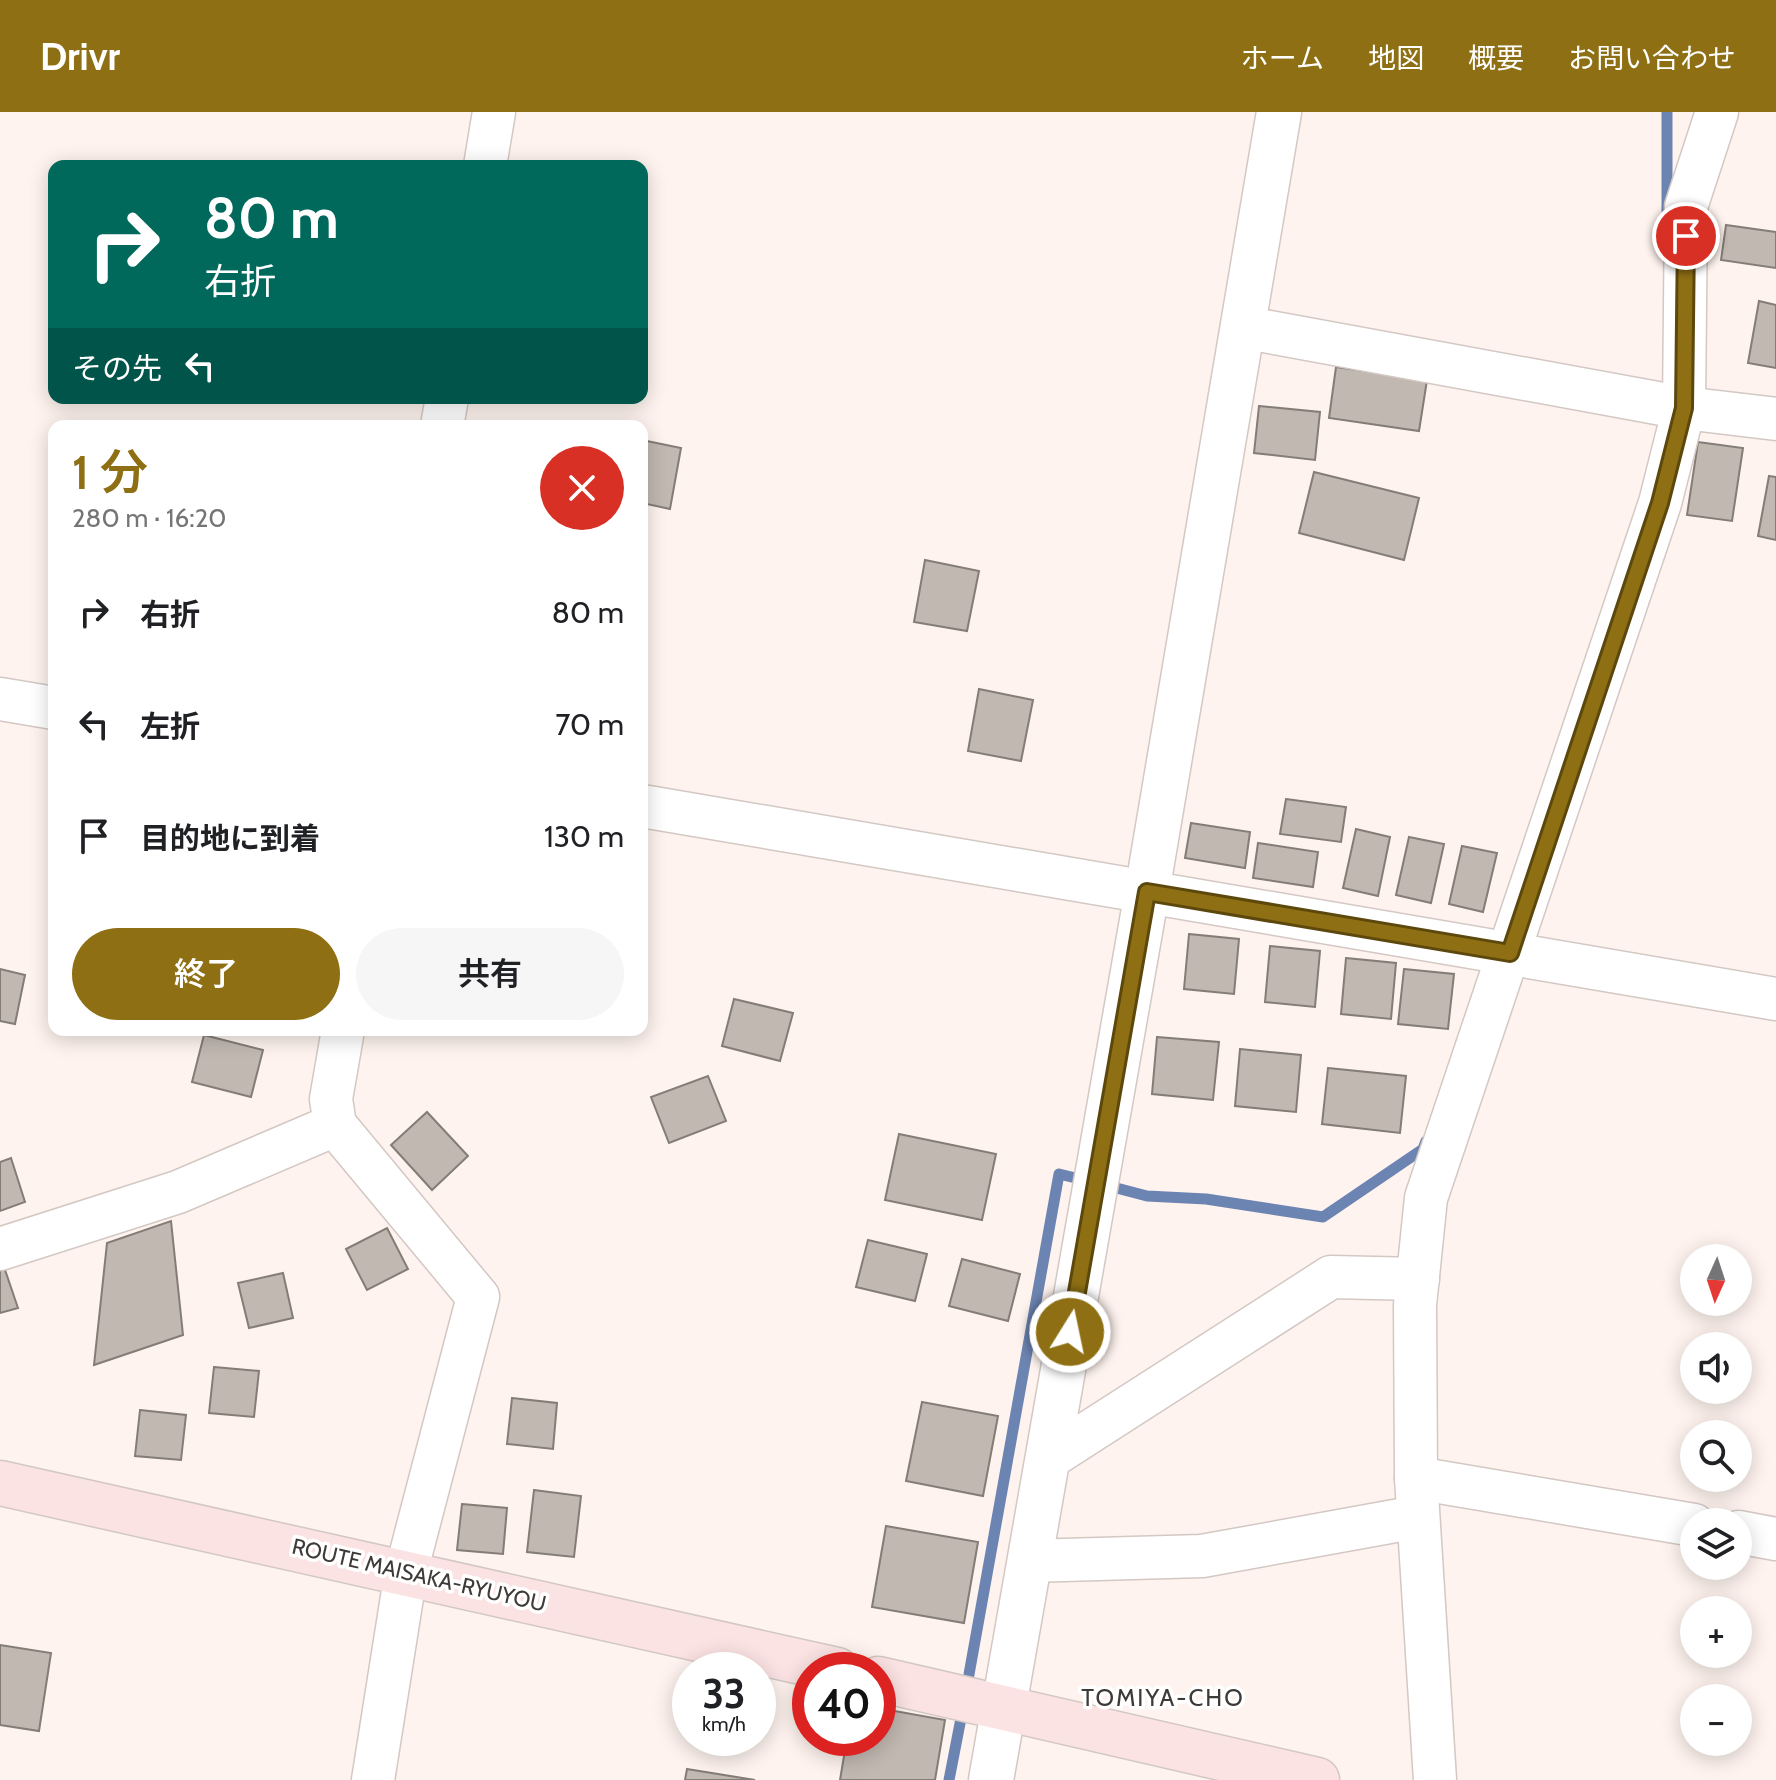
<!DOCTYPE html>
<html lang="ja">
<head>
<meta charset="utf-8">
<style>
	:root { --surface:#fff; --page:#f6f6f6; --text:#202124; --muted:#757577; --accent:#8e6f13 }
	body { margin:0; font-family:Cabin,"Noto Sans JP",sans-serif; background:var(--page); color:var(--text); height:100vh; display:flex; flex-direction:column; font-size:30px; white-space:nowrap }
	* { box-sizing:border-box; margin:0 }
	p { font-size:26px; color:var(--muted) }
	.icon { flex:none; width:44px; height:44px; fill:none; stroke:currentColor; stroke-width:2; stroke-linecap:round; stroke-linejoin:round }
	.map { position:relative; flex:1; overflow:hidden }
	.details { position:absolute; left:48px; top:308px; width:600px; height:616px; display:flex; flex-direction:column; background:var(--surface); border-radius:16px; box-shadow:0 4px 20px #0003 }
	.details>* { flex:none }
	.hud { position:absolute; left:48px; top:48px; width:600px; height:244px; border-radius:16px; box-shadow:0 4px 20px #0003; background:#00695c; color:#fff; overflow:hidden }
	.needle { width:52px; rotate:183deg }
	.controls { position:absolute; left:1680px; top:1132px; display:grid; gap:16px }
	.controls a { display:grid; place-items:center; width:72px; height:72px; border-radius:50%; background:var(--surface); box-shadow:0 4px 20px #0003; font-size:40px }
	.speed { position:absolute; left:672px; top:1540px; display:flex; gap:16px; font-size:40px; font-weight:700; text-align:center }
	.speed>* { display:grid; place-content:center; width:104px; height:104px; border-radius:50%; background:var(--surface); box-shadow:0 4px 20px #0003; line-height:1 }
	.speed small { font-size:20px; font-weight:400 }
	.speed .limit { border:12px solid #d22; background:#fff; color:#111 }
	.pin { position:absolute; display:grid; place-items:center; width:68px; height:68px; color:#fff; margin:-34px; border:4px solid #fff; border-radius:50%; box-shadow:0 2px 8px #0007 }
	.me { position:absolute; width:88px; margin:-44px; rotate:10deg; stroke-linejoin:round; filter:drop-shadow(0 0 6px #0008) }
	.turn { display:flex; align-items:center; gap:28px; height:168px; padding:0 24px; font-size:36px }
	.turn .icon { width:104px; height:104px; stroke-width:2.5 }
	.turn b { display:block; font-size:56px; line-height:68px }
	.then { display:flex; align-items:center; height:76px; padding:0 24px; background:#0003; gap:16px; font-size:30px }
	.round { display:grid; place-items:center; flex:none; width:84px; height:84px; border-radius:42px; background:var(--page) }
	.head { display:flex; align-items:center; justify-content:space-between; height:136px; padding:0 24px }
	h1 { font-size:48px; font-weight:600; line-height:60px; color:var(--accent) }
	.cta { display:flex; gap:16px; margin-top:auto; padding:16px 24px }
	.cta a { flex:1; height:92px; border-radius:48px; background:var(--accent); color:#fff; font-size:32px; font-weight:600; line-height:92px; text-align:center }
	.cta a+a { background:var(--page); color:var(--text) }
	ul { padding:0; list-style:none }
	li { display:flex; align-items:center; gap:24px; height:112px; padding:0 24px }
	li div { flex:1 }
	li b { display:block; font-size:30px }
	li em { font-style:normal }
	header { display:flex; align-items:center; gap:48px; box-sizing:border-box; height:112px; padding:0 40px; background:var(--accent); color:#fff }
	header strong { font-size:38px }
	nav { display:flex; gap:44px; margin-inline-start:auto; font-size:28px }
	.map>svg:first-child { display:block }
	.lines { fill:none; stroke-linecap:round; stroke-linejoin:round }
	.stream { stroke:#6c84b1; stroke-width:11 }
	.building { fill:#c1b8b1; stroke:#847c76; stroke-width:2 }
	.minor-casing { stroke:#d3c8c3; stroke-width:45 }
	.tertiary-casing { stroke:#d3c8c3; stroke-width:47 }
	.secondary-casing { stroke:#d3c8c3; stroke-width:47 }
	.minor { stroke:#fff; stroke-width:42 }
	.tertiary { stroke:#fff; stroke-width:44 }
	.secondary { stroke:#fce3e3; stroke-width:44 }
	.route-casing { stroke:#5c480c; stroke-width:20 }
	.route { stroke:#8e6f13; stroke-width:14 }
	.labels { text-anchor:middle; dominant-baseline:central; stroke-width:7; stroke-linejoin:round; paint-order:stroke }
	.street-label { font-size:22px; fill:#3e3a38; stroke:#fff }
	.neighbourhood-label { font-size:24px; letter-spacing:2px; fill:#3e3a38; stroke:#fff }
</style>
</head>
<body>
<header>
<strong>Drivr</strong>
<nav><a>ホーム</a><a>地図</a><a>概要</a><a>お問い合わせ</a></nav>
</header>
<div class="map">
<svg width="1776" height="1668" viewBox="0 0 1776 1668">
	<rect width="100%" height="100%" fill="#fef3ee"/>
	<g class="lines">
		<g class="stream">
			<polyline points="1667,0 1667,99"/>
			<polyline points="1105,1073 1147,1084 1206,1087 1323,1105 1423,1037 1426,1029"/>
			<polyline points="966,1579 1059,1062 1088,1069"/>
			<polyline points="949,1668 963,1596"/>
		</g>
	</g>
	<g class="building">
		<polygon points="1726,113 1776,120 1776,156 1721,148"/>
		<polygon points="1759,189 1776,193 1776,256 1748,251"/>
		<polygon points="1336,255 1427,268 1419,319 1329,306"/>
		<polygon points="1259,294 1320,300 1315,348 1254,341"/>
		<polygon points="642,328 681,336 670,397 642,391"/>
		<polygon points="1698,330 1743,336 1732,409 1687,403"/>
		<polygon points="1314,360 1419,386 1404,448 1299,421"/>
		<polygon points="1769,364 1776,365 1776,428 1758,424"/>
		<polygon points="925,448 979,459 967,519 914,510"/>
		<polygon points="979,577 1033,588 1021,649 968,639"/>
		<polygon points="1286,687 1346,695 1341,730 1280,722"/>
		<polygon points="1191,711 1250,720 1245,756 1185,746"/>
		<polygon points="1356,717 1390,725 1378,784 1343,776"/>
		<polygon points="1409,725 1444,732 1431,791 1396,783"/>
		<polygon points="1258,731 1318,740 1313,775 1253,766"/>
		<polygon points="1462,734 1497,741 1483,800 1449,792"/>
		<polygon points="1189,822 1239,827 1234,882 1184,877"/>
		<polygon points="1270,834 1320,839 1315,895 1265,890"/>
		<polygon points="1346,846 1396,851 1391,907 1341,902"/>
		<polygon points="0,857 25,863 15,912 0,909"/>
		<polygon points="1404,857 1454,862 1448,917 1398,912"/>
		<polygon points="734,887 793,901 780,949 722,934"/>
		<polygon points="204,923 263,938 251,985 192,970"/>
		<polygon points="1157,925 1219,930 1213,988 1152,982"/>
		<polygon points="1240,937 1301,943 1296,1000 1235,994"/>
		<polygon points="1328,956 1406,964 1400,1021 1322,1012"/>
		<polygon points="708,964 726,1009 669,1031 651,985"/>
		<polygon points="427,1000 468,1044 432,1078 391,1033"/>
		<polygon points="899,1022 996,1042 982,1108 885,1088"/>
		<polygon points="11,1046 25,1090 0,1099 0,1050"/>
		<polygon points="171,1109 183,1223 94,1253 107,1131"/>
		<polygon points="387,1116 408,1157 367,1178 346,1137"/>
		<polygon points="868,1128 927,1142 915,1189 856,1175"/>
		<polygon points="962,1147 1020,1162 1008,1209 949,1194"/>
		<polygon points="3,1152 18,1196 0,1201 0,1153"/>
		<polygon points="283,1161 293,1206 249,1216 238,1171"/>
		<polygon points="214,1255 259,1259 254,1305 209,1301"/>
		<polygon points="512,1286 557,1291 553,1337 507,1332"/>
		<polygon points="922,1290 998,1304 983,1384 906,1369"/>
		<polygon points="140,1298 186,1303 181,1348 135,1344"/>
		<polygon points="534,1378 581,1384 574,1445 527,1440"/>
		<polygon points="462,1392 507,1396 503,1442 457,1438"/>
		<polygon points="886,1414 978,1430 964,1511 872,1495"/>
		<polygon points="0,1533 51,1541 39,1619 0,1613"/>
		<polygon points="878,1596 945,1608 935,1668 840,1668 847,1626 878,1626"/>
		<polygon points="687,1657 755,1668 685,1668"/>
	</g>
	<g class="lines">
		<g class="minor-casing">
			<g id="minor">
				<polyline points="485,54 494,0"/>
				<polyline points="1242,215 1684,296 1776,307"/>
				<polyline points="442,314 447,286"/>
				<polyline points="0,587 54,596"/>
				<polyline points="642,694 1776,887"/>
				<polyline points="343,918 331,987 335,1013 478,1185 406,1460 373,1668"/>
				<polyline points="0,1137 178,1080 335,1013"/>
				<polyline points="1049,1346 1331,1165 1418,1167"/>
				<polyline points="1416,1366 1694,1413"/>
				<polyline points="1738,1420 1776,1427"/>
				<polyline points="1029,1449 1202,1444 1417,1405"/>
				<polyline points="1435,1668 1416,1366 1415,1193 1426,1086 1660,391 1684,296 1686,95 1717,0"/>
			</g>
		</g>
		<g class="tertiary-casing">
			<polyline id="tertiary" points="991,1668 1147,780 1279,0"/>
		</g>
		<g class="secondary-casing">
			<g id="secondary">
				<polyline points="0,1371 837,1558"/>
				<polyline points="878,1567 1317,1668"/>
			</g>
		</g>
		<use href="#minor" class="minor"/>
		<use href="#tertiary" class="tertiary"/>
		<use href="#secondary" class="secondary"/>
	</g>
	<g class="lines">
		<g class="route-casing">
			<polyline id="route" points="1070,1220 1147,780 1510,841 1660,391 1684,296 1686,124"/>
		</g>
		<use href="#route" class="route"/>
	</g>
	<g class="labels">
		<g class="street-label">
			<text transform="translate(419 1463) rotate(13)">ROUTE MAISAKA-RYUYOU</text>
		</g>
		<g class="neighbourhood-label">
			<text x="1163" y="1585">TOMIYA-CHO</text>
		</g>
	</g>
</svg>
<div class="controls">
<a><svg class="needle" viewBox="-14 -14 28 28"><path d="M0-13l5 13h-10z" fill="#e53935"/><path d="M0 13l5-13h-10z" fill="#757577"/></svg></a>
<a><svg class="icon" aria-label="sound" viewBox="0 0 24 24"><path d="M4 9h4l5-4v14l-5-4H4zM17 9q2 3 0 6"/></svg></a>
<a><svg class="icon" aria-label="search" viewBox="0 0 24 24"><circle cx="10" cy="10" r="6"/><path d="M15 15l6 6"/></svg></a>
<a><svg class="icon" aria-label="layers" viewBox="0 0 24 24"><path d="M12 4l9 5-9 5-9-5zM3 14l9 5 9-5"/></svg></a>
<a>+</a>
<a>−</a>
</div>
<div class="speed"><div>33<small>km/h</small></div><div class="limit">40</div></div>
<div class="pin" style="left:1686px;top:124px;background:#d93025"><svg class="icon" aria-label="arrive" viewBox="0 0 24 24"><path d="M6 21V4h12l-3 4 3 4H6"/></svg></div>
<svg class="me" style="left:1070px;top:1220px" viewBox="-20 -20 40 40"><circle r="17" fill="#8e6f13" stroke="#fff" stroke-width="3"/><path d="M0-11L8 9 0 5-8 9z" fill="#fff"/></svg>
<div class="hud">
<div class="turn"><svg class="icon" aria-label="right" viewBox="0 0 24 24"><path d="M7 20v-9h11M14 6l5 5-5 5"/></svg><div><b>80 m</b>右折</div></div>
<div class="then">その先<svg class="icon" aria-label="left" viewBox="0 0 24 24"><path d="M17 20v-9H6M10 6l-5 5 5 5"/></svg></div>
</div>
<section class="details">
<div class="head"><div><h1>1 分</h1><p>280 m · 16:20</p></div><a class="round" style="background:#d93025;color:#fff"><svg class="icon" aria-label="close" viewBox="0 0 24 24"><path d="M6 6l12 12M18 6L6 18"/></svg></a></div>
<ul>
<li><svg class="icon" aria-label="right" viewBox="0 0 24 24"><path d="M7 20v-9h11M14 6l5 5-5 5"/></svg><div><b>右折</b></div><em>80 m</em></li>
<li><svg class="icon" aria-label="left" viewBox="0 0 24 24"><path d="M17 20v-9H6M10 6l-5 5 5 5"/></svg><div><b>左折</b></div><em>70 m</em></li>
<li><svg class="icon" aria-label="arrive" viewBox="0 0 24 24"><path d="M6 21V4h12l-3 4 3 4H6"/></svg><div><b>目的地に到着</b></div><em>130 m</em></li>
</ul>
<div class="cta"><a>終了</a><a>共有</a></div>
</section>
</div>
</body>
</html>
